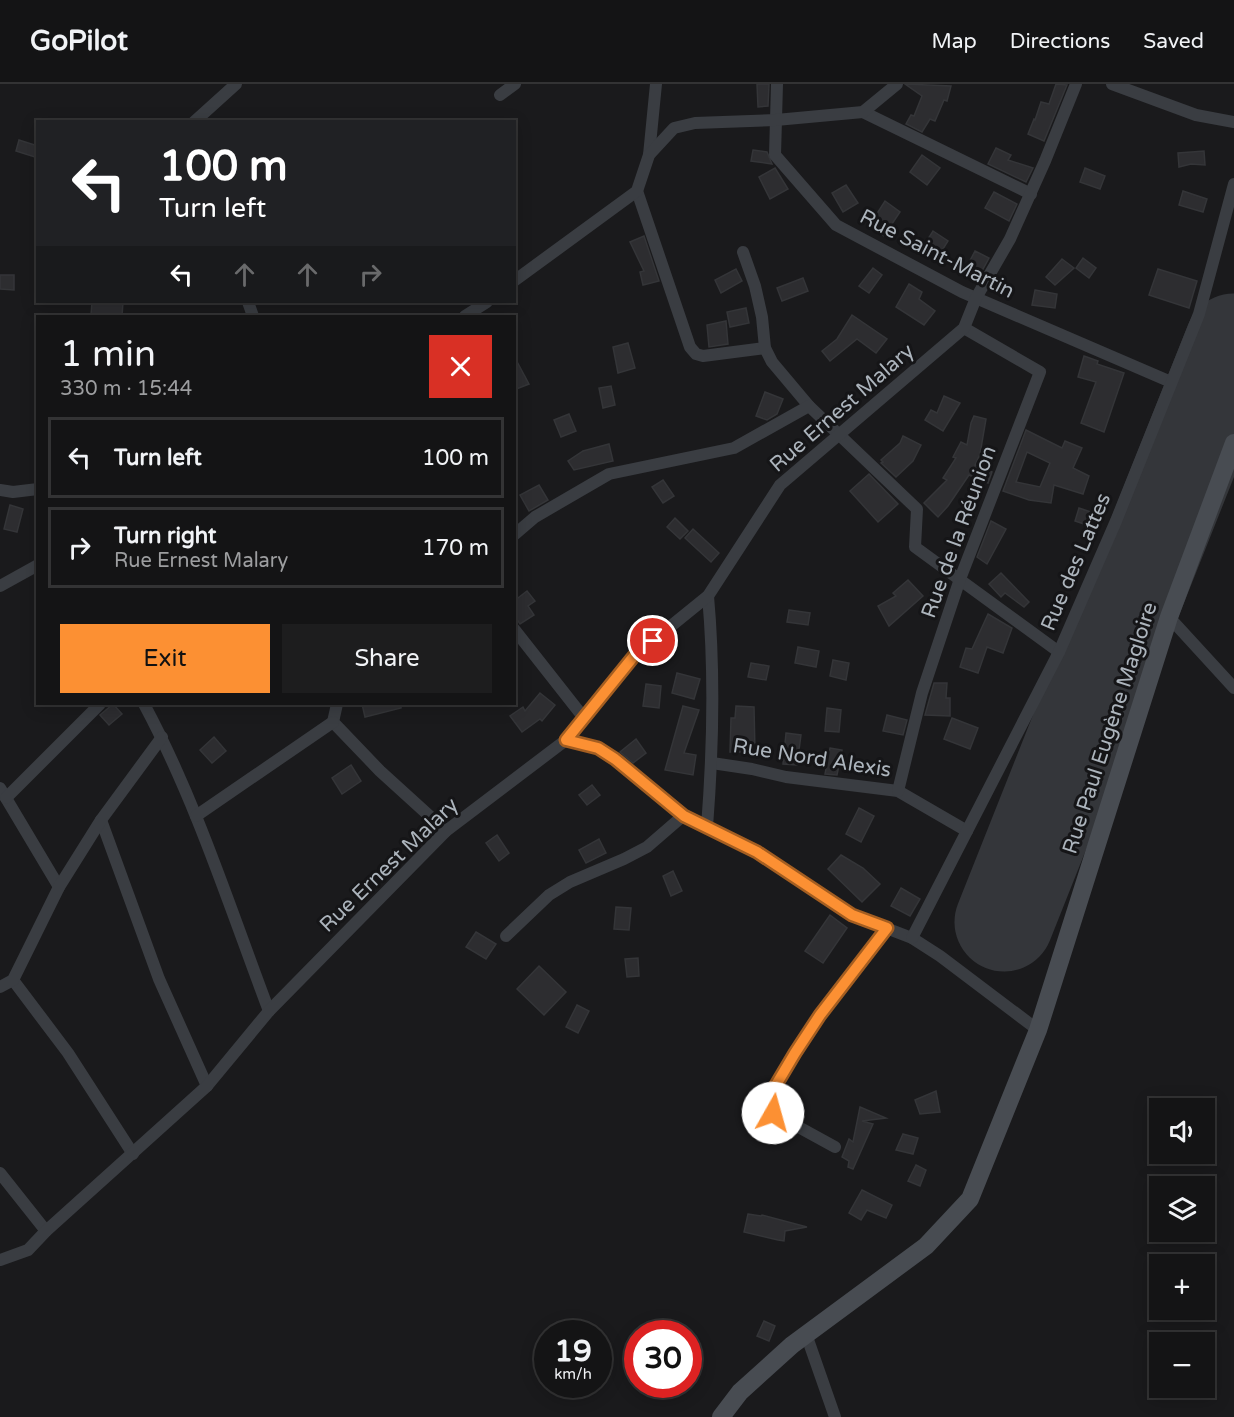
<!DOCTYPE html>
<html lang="en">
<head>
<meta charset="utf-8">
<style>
	:root { --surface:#141415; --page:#1d1d1e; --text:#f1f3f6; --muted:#9d9ea0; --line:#333334; --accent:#fc9033 }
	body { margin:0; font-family:"Varela Round",sans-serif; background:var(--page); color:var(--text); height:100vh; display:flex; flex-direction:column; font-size:22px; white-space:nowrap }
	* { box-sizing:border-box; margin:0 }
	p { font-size:20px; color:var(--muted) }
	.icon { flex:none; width:33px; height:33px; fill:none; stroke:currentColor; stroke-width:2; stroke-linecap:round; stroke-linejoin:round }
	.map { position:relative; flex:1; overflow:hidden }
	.panel { position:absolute; left:36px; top:231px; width:480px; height:390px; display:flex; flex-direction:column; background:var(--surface); border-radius:0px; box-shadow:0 3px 15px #0003,0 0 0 2px var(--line) }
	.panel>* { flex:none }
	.hud { position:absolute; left:36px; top:36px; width:480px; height:183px; border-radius:0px; box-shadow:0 3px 15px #0003,0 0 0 2px var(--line); background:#202124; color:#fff; overflow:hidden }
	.fabs { position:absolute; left:1149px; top:1014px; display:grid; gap:12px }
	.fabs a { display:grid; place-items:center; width:66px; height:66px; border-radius:0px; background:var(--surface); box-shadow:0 3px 15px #0003,0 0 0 2px var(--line); font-size:30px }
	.speed { position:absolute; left:534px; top:1236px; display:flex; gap:12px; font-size:30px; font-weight:700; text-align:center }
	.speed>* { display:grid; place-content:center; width:78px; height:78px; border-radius:50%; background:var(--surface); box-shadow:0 3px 15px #0003,0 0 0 2px var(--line); line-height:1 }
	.speed small { font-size:15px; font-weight:400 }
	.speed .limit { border:9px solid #d22; background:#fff; color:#111 }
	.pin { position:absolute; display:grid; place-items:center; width:51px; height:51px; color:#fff; margin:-26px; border:3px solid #fff; border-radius:50%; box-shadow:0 2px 6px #0007 }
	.me { position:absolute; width:66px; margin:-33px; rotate:7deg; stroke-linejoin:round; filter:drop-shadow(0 0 4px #0008) }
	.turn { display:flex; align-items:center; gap:21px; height:126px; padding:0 24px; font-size:27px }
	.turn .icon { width:78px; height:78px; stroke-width:2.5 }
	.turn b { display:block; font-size:42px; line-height:51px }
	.lanes { display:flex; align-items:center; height:57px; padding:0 24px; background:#0003; justify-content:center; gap:30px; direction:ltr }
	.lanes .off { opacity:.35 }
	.round { display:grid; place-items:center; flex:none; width:63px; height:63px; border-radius:0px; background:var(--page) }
	.headline { display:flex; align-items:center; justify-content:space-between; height:102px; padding:0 24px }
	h1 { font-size:36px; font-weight:600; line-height:45px }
	.primary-button { display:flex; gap:12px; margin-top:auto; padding:12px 24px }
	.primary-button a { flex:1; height:69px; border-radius:0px; background:var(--accent); color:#111; font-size:24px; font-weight:600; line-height:69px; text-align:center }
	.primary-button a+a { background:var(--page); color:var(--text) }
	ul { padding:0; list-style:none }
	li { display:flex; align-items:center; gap:18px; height:81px; margin:0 12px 9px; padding:0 12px; border:3px solid var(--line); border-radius:0px }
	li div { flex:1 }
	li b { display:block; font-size:22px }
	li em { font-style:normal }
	header { display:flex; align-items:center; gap:36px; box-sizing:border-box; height:84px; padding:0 30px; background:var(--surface); border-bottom:2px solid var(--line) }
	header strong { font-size:28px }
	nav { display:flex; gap:33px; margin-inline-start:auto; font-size:21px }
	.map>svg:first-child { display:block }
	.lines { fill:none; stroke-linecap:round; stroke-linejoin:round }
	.runway { stroke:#34363a; stroke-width:99 }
	.building { fill:#2d2d30; stroke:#343538; stroke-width:1.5; fill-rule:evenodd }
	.street { stroke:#3a3d42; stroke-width:12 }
	.secondary { stroke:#484c52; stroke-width:18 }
	.route-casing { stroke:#a45e21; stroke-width:15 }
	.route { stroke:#fc9033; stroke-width:10 }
	.labels { text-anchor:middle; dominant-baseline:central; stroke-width:6; stroke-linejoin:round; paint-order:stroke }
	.street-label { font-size:21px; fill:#acb4bc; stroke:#151517 }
</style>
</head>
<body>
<header>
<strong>GoPilot</strong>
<nav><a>Map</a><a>Directions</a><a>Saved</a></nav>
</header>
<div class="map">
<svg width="1234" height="1333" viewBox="0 0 1234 1333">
	<rect width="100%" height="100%" fill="#1a1a1c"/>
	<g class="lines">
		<polyline class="runway" points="1004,838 1234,259"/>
	</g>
	<g class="building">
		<polygon points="757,0 769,0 768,22 758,23"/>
		<polygon points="905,0 951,2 947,17 944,16 935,37 930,35 922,48 906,40 911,31 914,32 922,12"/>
		<polygon points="1056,0 1067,1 1044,57 1028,50 1034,35 1035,36 1041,18 1049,20"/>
		<polygon points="19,56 38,62 38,74 16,67"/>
		<polygon points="996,64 1011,71 1008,76 1033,84 1026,98 988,80"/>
		<polygon points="753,66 767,68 772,80 751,77"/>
		<polygon points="1204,67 1205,81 1191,80 1179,83 1178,69"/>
		<polygon points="922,71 940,84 927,101 910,88"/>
		<polygon points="775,84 788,105 770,115 759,93"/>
		<polygon points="1085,84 1105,92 1100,105 1080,98"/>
		<polygon points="846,101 858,119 843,128 832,109"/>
		<polygon points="1183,107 1207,115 1203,128 1179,121"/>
		<polygon points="994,108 1017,120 1009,137 985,124"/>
		<polygon points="885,117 900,128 884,152 869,142"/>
		<polygon points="933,147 948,157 936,176 921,166"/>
		<polygon points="644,152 659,197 643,201 640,188 644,187 630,158"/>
		<polygon points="975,167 989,174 977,196 963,190"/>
		<polygon points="1083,174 1096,184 1089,194 1076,184"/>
		<polygon points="1062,175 1074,184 1055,201 1046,193"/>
		<polygon points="873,184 882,191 869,209 859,202"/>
		<polygon points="736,185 742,197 721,209 715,196"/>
		<polygon points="1158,185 1197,197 1189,224 1149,211"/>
		<polygon points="0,191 14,191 14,206 0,205"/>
		<polygon points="803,194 808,207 782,217 777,204"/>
		<polygon points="909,200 922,208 919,215 935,227 924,241 896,223"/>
		<polygon points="1035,206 1057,210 1055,224 1032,221"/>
		<polygon points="92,218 123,218 122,232 91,231"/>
		<polygon points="746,224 749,239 730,243 727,228"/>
		<polygon points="852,231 887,255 876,269 857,255 830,277 822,267 837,255"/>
		<polygon points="726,237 728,260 709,263 707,241"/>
		<polygon points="628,259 635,284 618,289 613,263"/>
		<polygon points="514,272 529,300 514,306"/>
		<polygon points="1084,272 1098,277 1097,280 1124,289 1104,348 1081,339 1096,298 1078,293"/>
		<polygon points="611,302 615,321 603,324 599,304"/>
		<polygon points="765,308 783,315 777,330 767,336 756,332"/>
		<polygon points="944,312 960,319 943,347 925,336 931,326 937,329"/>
		<polygon points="569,330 576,347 561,353 554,336"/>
		<polygon points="974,332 986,335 980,370 975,381 992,388 988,399 969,391 948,422 938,433 924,419 947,396 943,394 956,374 953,373 961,358 967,361 971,339"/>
		<path d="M1026,346l36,18 3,-7 17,7 -9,20 16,8 -6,18 -29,-9 -3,18 -22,-3 -26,-9zM1027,368l23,11 -10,24 -24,-5z"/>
		<polygon points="903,352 921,361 913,377 896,393 881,379 883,378 881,376 900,359"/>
		<polygon points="609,360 613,377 574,386 568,377 583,367"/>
		<polygon points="869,390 898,420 878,438 850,407"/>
		<polygon points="663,396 674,412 663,419 652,403"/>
		<polygon points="539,401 548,416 529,427 520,411"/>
		<polygon points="10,421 23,425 17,448 4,445"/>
		<polygon points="1079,424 1091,428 1087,441 1075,437"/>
		<polygon points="675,434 688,447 680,455 667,443"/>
		<polygon points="991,437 1006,445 987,480 977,473"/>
		<polygon points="693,445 719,469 711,478 685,454"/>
		<polygon points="1001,489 1029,518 1024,523 1005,509 1001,513 989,500"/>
		<polygon points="908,496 923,512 889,542 878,522 896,512 893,509"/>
		<polygon points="527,507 535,517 528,522 534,531 520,540 514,531 514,517"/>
		<polygon points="789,526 810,529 808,541 787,538"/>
		<polygon points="988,530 1012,544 1003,569 987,563 978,589 960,583 966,564 972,565"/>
		<polygon points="798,563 819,567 816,583 795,579"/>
		<polygon points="833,576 849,579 846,596 830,592"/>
		<polygon points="751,579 769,582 766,596 748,593"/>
		<polygon points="677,589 700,595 694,615 672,609"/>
		<polygon points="934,599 947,599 946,614 950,614 950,632 925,631"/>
		<polygon points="646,600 661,602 659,624 643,622"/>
		<polygon points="540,609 555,621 542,637 540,635 522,648 510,632 523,623 525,627"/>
		<polygon points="113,620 122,630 109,641 100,631"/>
		<polygon points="362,620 401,620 401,624 365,633"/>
		<polygon points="683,622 699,626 684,669 696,671 693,691 665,686"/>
		<polygon points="736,622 754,623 755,668 730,668 731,634 735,634"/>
		<polygon points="827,624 841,626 839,648 825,647"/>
		<polygon points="887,631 907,636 903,651 883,647"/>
		<polygon points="952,634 978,644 970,665 944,655"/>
		<polygon points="786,649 801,651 797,681 783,680"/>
		<polygon points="214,653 226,667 212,679 200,666"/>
		<polygon points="636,655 646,669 633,679 620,668"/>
		<polygon points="830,664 842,666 837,691 825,690"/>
		<polygon points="351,681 361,697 342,710 332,694"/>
		<polygon points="592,701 600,711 587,721 579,711"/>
		<polygon points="859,724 874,732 861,758 846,750"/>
		<polygon points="497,751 509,769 499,777 486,759"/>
		<polygon points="599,755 606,769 586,779 579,766"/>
		<polygon points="841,771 863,784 880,800 862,818 828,785"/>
		<polygon points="673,787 682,807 671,812 663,792"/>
		<polygon points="901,804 920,815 910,832 891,822"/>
		<polygon points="616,823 631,824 629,846 614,845"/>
		<polygon points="830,831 847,844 823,879 805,867"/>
		<polygon points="476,848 496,860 486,875 466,863"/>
		<polygon points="638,874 639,892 627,893 625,875"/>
		<polygon points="539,882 566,908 544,931 517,905"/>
		<polygon points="577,921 589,927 578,949 566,943"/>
		<polygon points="936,1007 940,1028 920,1030 915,1016"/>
		<polygon points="860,1023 886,1034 862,1037 873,1040 853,1085 848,1083 849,1077 842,1073 849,1055 853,1058"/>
		<polygon points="903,1050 918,1054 913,1070 896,1066"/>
		<polygon points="916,1081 926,1086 920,1102 908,1097"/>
		<polygon points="862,1106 892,1121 886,1134 867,1126 861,1136 849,1129"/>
		<polygon points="748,1130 761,1132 762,1131 807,1143 785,1147 784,1157 778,1156 744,1148"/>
		<polygon points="764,1237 775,1242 769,1257 757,1252"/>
	</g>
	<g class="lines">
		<g class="street">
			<polyline points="777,0 775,71 836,141 962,208 1171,298"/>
			<polyline points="1112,0 1196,31 1234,38"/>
			<polyline points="500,11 515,0"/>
			<polyline points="863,28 1031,110"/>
			<polyline points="194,38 236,0"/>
			<polyline points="649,71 656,0"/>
			<polyline points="637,107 690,263 696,270 703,272 765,264"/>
			<polyline points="743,168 755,202 762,233 765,264 772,278 809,322"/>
			<polyline points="514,197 637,107 649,71 674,44 695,39 776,36 863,28 897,0"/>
			<polyline points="248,218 253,232"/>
			<polyline points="465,232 487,218"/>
			<polyline points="0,406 13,408 38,405"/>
			<polyline points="514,451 535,433 609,390 734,364 809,322 917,425 915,463 1059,568"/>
			<polyline points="0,502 38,481"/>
			<polyline points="1169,533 1234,604"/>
			<polyline points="514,545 584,634"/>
			<path d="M144,620c52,97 86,204 125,307"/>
			<polyline points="337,620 333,638 380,687 446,747"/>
			<polyline points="566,656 598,664 616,675 684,731 757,768 852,831 912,854 940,872 1038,946"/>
			<polyline points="712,679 752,685 786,693 898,707 967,747"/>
			<polyline points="0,704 59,803"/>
			<polyline points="898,707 922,609 960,495 1040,288 964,244"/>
			<polyline points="6,714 100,620"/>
			<polyline points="196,732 333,638"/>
			<polyline points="101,736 159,895 207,1002"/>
			<path d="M707,743c6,-77 8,-154 1,-231"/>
			<polyline points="506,852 549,811 570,798 624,775 647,763 684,731"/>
			<polyline points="912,854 1059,568 1116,437 1199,230 1234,100"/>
			<polyline points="13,896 68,969 133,1070"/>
			<polyline points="0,903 13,896 59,803 101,736 162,653"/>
			<polyline points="835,1063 773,1029 771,1018 773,1006 820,931 887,844"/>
			<polyline points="0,1089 46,1147"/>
			<polyline points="0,1176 28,1166 46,1147 207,1002 269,927 446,747 566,656 634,572 708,512 780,401 964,244 976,214 1010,155 1045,77 1076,0"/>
			<polyline points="806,1250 835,1333"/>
		</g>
		<polyline class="secondary" points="721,1333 740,1308 792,1261 926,1162 970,1115 1038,946 1169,533 1234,359"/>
	</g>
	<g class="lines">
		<g class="route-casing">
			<polyline id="route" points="653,557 634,572 566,656 598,664 615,675 684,732 757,768 852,831 887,844 820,931 795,969 773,1006 771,1018 773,1029"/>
		</g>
		<use href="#route" class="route"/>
	</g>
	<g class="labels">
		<g class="street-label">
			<text transform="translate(937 170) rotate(27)">Rue Saint-Martin</text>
			<text transform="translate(842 324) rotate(-41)">Rue Ernest Malary</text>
			<text transform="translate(959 448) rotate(-70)">Rue de la Réunion</text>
			<text transform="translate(1076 478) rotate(-67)">Rue des Lattes</text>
			<text transform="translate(1110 644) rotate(-72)">Rue Paul Eugène Magloire</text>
			<text transform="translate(812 674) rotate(9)">Rue Nord Alexis</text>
			<text transform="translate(389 781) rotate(-44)">Rue Ernest Malary</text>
		</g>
	</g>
</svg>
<div class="fabs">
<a><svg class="icon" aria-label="sound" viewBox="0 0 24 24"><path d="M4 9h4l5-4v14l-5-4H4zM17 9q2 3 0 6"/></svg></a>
<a><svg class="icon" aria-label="layers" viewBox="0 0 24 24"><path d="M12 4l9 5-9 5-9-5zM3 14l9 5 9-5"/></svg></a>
<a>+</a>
<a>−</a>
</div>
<div class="speed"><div>19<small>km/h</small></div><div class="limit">30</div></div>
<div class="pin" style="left:653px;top:557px;background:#d93025"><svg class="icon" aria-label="arrive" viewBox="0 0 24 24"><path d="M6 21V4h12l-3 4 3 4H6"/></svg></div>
<svg class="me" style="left:773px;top:1029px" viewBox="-20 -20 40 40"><circle r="19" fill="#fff"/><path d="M0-13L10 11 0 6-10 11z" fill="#fc9033"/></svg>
<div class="hud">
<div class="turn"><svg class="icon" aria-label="left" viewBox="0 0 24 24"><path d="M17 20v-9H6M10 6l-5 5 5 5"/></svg><div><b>100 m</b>Turn left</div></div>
<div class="lanes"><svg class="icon" aria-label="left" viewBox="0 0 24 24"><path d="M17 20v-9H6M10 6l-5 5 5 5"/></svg><svg class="icon off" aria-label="ahead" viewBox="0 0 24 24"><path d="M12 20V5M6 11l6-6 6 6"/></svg><svg class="icon off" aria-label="ahead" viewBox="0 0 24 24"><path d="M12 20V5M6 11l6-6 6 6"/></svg><svg class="icon off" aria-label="right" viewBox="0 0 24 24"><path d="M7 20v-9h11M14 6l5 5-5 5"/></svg></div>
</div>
<section class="panel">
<div class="headline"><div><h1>1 min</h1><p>330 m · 15:44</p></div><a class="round" style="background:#d93025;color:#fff"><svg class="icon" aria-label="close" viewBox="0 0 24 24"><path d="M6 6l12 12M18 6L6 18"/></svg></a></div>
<ul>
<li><svg class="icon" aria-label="left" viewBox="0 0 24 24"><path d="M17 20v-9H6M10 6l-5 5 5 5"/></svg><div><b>Turn left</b></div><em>100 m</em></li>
<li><svg class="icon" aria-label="right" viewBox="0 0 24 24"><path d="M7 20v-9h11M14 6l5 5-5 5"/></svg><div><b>Turn right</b><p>Rue Ernest Malary</p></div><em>170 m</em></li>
</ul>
<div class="primary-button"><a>Exit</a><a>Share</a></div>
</section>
</div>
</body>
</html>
